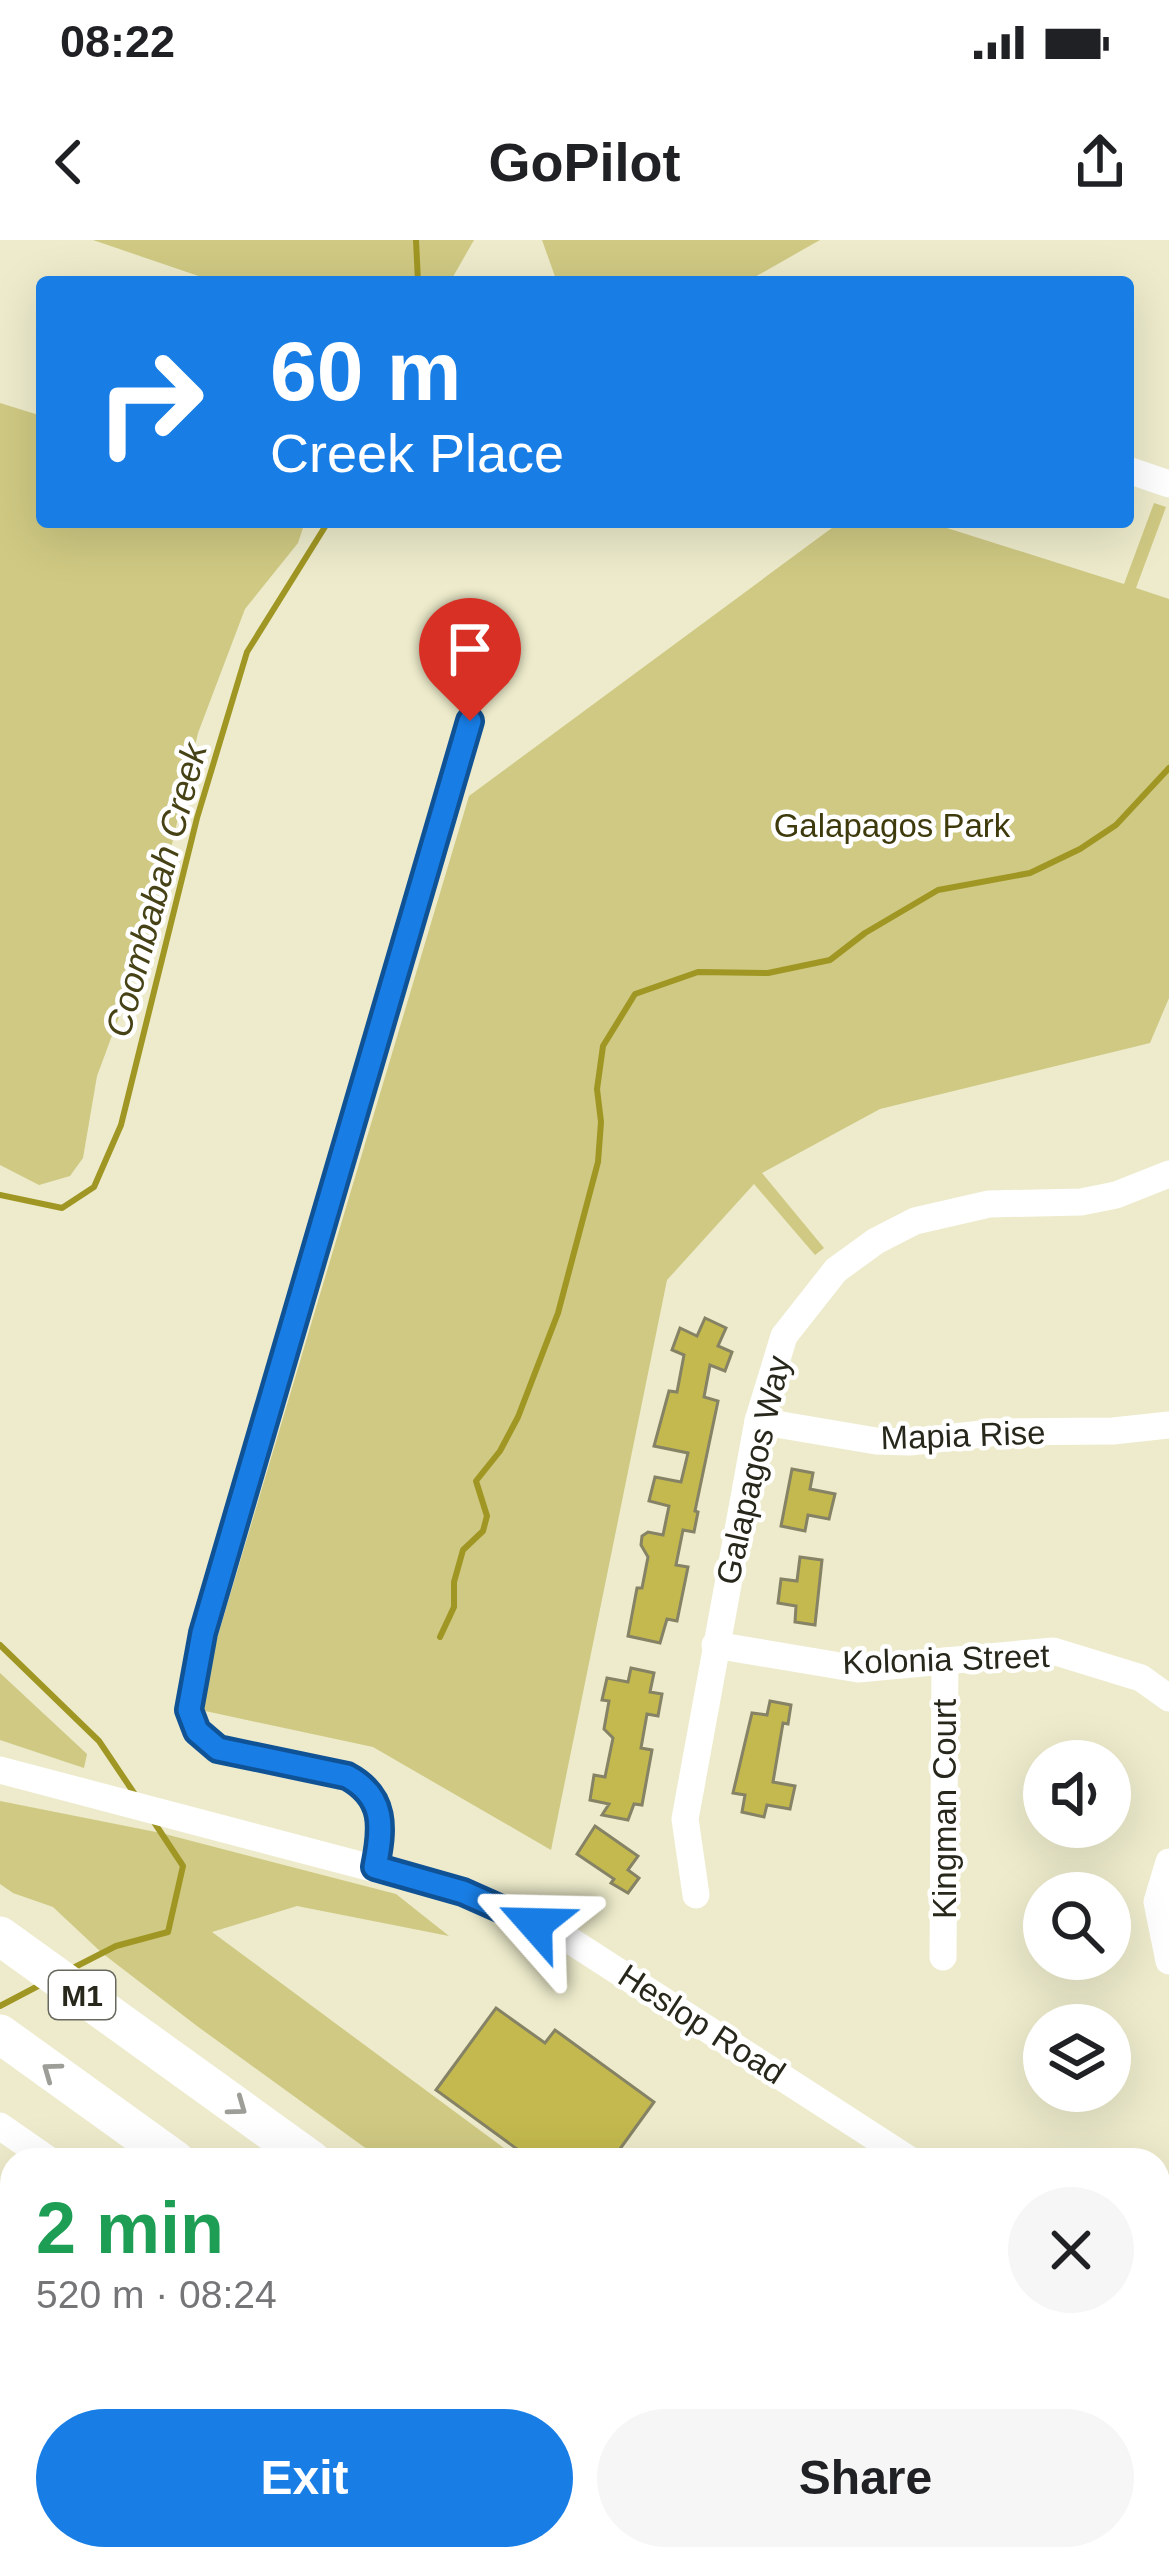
<!DOCTYPE html>
<html lang="en">
<head>
<meta charset="utf-8">
<style>
	:root { --surface:#fff; --page:#f6f6f6; --text:#202124; --muted:#757577; --accent:#187ee6 }
	body { margin:0; font-family:Helvetica,sans-serif; background:var(--page); color:var(--text); height:100vh; display:flex; flex-direction:column; font-size:45px; white-space:nowrap }
	* { box-sizing:border-box; margin:0 }
	p { font-size:39px; color:var(--muted) }
	.icon { flex:none; width:66px; height:66px; fill:none; stroke:currentColor; stroke-width:2; stroke-linecap:round; stroke-linejoin:round }
	.map { position:relative; flex:1; overflow:hidden }
	.details { position:absolute; left:0px; top:1908px; width:1170px; height:423px; display:flex; flex-direction:column; background:var(--surface); border-radius:36px 36px 0 0; box-shadow:0 12px 48px #0002 }
	.details>* { flex:none }
	.top-card { position:absolute; left:36px; top:36px; width:1098px; height:252px; border-radius:12px; box-shadow:0 12px 48px #0002; background:#187ee6; color:#fff; overflow:hidden }
	.buttons { position:absolute; left:1023px; top:1500px; display:grid; gap:24px }
	.buttons a { display:grid; place-items:center; width:108px; height:108px; border-radius:50%; background:var(--surface); box-shadow:0 12px 48px #0002; font-size:60px }
	.pin { position:absolute; display:grid; place-items:center; width:102px; height:102px; color:#fff; margin:-123px -51px; border-radius:50% 50% 50% 0; rotate:-45deg; box-shadow:0 0 12px #0007 }
	.pin .icon { rotate:45deg }
	.me { position:absolute; width:132px; margin:-66px; rotate:295deg; stroke-linejoin:round; filter:drop-shadow(0 0 9px #0008) }
	.turn { display:flex; align-items:center; gap:42px; height:252px; padding:0 36px; font-size:54px }
	.turn .icon { width:156px; height:156px; stroke-width:2.5 }
	.turn b { display:block; font-size:84px; line-height:102px }
	.round { display:grid; place-items:center; flex:none; width:126px; height:126px; border-radius:63px; background:var(--page) }
	.overview { display:flex; align-items:center; justify-content:space-between; height:204px; padding:0 36px }
	h1 { font-size:72px; font-weight:800; line-height:90px; color:#1e9e55 }
	.button { display:flex; gap:24px; margin-top:auto; padding:24px 36px }
	.button a { flex:1; height:138px; border-radius:72px; background:var(--accent); color:#fff; font-size:48px; font-weight:800; line-height:138px; text-align:center }
	.button a+a { background:var(--page); color:var(--text) }
	.status { display:flex; justify-content:space-between; align-items:center; height:84px; padding:0 60px; background:var(--surface); direction:ltr }
	.status svg { height:33px; fill:currentColor }
	header { display:flex; justify-content:space-between; align-items:center; height:156px; padding:0 36px; background:var(--surface); font-size:54px; font-weight:800 }
	.map>svg:first-child { display:block }
	.green { fill:#cfc983 }
	.lines { fill:none; stroke-linecap:round; stroke-linejoin:round }
	.stream { stroke:#a09623; stroke-width:6 }
	.building { fill:#c3b94e; stroke:#858265; stroke-width:3 }
	.minor { stroke:#fff; stroke-width:27 }
	.highway { stroke:#fff; stroke-width:39 }
	.oneway { stroke:#9e9e98 }
	.route-casing { stroke:#105296; stroke-width:30 }
	.route { stroke:#187ee6; stroke-width:21 }
	.labels { text-anchor:middle; dominant-baseline:central; stroke-width:9; stroke-linejoin:round; paint-order:stroke }
	.shield { fill:#fff; stroke:#68685f; stroke-width:3 }
	.shield-label { font-size:30px; font-weight:bold; fill:#28271b }
	.park-label { font-size:33px; fill:#3e3a0c; stroke:#fff }
	.street-label { font-size:33px; fill:#28271b; stroke:#fff }
	.water-label { font-size:36px; font-style:italic; fill:#464216; stroke:#fff }
</style>
</head>
<body>
<div class="status"><b>08:22</b><svg viewBox="0 0 49 12"><path d="M0 12V9h3v3zM5 12V6h3v6zM10 12V3h3v9zM15 12V0h3v12zM26 1h20v11H26zM47 4h2v5h-2z"/></svg></div>
<header><svg class="icon" aria-label="back" viewBox="0 0 24 24"><path d="M15 5l-7 7 7 7"/></svg>GoPilot<svg class="icon" aria-label="share" viewBox="0 0 24 24"><path d="M12 15V3M7 8l5-5 5 5M5 13v7h14v-7"/></svg></header>
<div class="map">
<svg width="1169" height="2330" viewBox="0 0 1169 2330">
	<rect width="100%" height="100%" fill="#edebcb"/>
	<g class="green">
		<polygon points="93,0 474,0 450,42 216,42"/>
		<polygon points="542,0 820,0 746,42 557,42"/>
		<polygon points="0,163 42,176 42,282 305,282 298,303 245,369 198,493 153,685 97,836 83,918 70,936 39,945 0,925"/>
		<polygon points="1154,263 1166,267 1136,348 1169,359 1169,758 1150,803 880,869 762,933 824,1008 815,1015 754,944 667,1040 551,1610 373,1507 196,1469 469,556 840,282 928,282 1124,344"/>
		<polygon points="0,1433 87,1514 84,1528 0,1500"/>
		<polygon points="0,1561 161,1593 396,1654 449,1696 297,1666 212,1692 520,1920 382,1920 197,1786 102,1713 53,1667 13,1653 0,1644"/>
	</g>
	<g class="lines">
		<g class="stream">
			<polyline points="416,0 418,42"/>
			<polyline points="0,955 62,968 94,947 121,885 197,578 247,412 328,282"/>
			<polyline points="440,1397 454,1367 454,1342 463,1310 483,1291 487,1276 476,1241 500,1211 518,1177 558,1073 598,922 601,882 597,849 603,806 635,754 698,732 768,733 830,720 865,693 938,650 1030,633 1080,609 1116,585 1169,528"/>
			<polyline points="0,1405 99,1501 134,1553"/>
			<polyline points="73,1728 116,1706 168,1692 183,1626 152,1579"/>
			<polyline points="0,1766 40,1745"/>
		</g>
	</g>
	<g class="building">
		<polygon points="705,1078 726,1088 718,1106 732,1112 725,1131 710,1125 704,1157 718,1161 695,1271 698,1272 694,1292 683,1290 676,1325 688,1327 677,1381 667,1379 660,1403 628,1396 637,1348 642,1348 648,1317 641,1305 642,1296 648,1292 663,1295 669,1266 649,1261 655,1237 681,1242 688,1213 654,1206 669,1151 677,1152 684,1115 672,1110 680,1088 697,1096"/>
		<polygon points="792,1229 813,1233 810,1249 835,1254 829,1279 808,1275 805,1291 781,1286"/>
		<polygon points="800,1317 822,1320 815,1385 795,1382 796,1366 778,1363 781,1339 797,1341"/>
		<polygon points="631,1428 654,1433 650,1452 662,1454 658,1476 647,1474 641,1508 652,1510 642,1565 634,1564 628,1580 602,1575 609,1564 590,1560 594,1535 605,1537 613,1498 604,1489 609,1461 602,1460 607,1438 628,1442"/>
		<polygon points="770,1461 791,1465 788,1484 783,1483 773,1542 795,1546 790,1569 767,1565 764,1577 742,1572 745,1555 733,1553 752,1473 767,1475"/>
		<polygon points="595,1586 638,1616 628,1630 639,1638 628,1653 611,1643 614,1639 577,1614"/>
		<polygon points="496,1768 545,1803 555,1790 654,1862 612,1920 532,1920 436,1850"/>
	</g>
	<g class="lines">
		<g class="minor">
			<polyline points="1128,230 1169,244"/>
			<polyline points="758,1181 876,1201 910,1202 999,1192 1113,1191 1169,1185"/>
			<polyline points="715,1405 858,1429 1053,1411 1141,1438 1169,1458"/>
			<polyline points="0,1530 463,1652 571,1701 910,1920"/>
			<polyline points="1169,1622 1157,1662 1169,1721"/>
			<path d="M375,1627c8,-39 11,-71 -28,-91l-130,-27 -20,-18 -8,-21 14,-77 267,-912"/>
			<polyline points="696,1655 685,1579 758,1181 784,1096 836,1030 876,1001 915,981 989,964 1081,962 1116,955 1169,934"/>
			<polyline points="943,1717 945,1421"/>
			<polyline points="0,1886 49,1920"/>
			<polyline points="1158,2139 1169,2153"/>
			<polyline points="592,2319 607,2330"/>
			<polyline points="537,2330 545,2319"/>
		</g>
		<g class="highway">
			<polyline points="0,1696 311,1920"/>
			<polyline points="0,1794 175,1920"/>
			<polyline points="718,2319 733,2330"/>
			<polyline points="850,2319 864,2330"/>
		</g>
	</g>
	<defs><path id="oneway-chevron" d="M-2-3.5L2.5 0L-2 3.5" fill="none" stroke-width="1.6" stroke-linecap="round" stroke-linejoin="round" transform="scale(3)"/></defs>
	<g class="oneway">
		<use href="#oneway-chevron" transform="translate(51 1831) rotate(-144)"/>
		<use href="#oneway-chevron" transform="translate(238 1867) rotate(36)"/>
	</g>
	<g class="lines">
		<g class="route-casing">
			<path id="route" d="M470,481l-267,912 -14,77 8,21 21,18 129,27c39,21 36,52 28,91l88,25 72,32"/>
		</g>
		<use href="#route" class="route"/>
	</g>
	<g class="labels">
		<rect class="shield" x="49" y="1731" width="66" height="48" rx="9"/>
		<g class="shield-label">
			<text x="82" y="1755">M1</text>
		</g>
		<g class="park-label">
			<text x="892" y="585">Galapagos Park</text>
		</g>
		<g class="street-label">
			<text transform="translate(963 1195) rotate(-2)">Mapia Rise</text>
			<text transform="translate(753 1230) rotate(-77)">Galapagos Way</text>
			<text transform="translate(946 1419) rotate(-2)">Kolonia Street</text>
			<text transform="translate(944 1569) rotate(-90)">Kingman Court</text>
			<text transform="translate(702 1784) rotate(33)">Heslop Road</text>
		</g>
		<g class="water-label">
			<text transform="translate(156 650) rotate(-75)">Coombabah Creek</text>
		</g>
	</g>
</svg>
<div class="buttons">
<a><svg class="icon" aria-label="sound" viewBox="0 0 24 24"><path d="M4 9h4l5-4v14l-5-4H4zM17 9q2 3 0 6"/></svg></a>
<a><svg class="icon" aria-label="search" viewBox="0 0 24 24"><circle cx="10" cy="10" r="6"/><path d="M15 15l6 6"/></svg></a>
<a><svg class="icon" aria-label="layers" viewBox="0 0 24 24"><path d="M12 4l9 5-9 5-9-5zM3 14l9 5 9-5"/></svg></a>
</div>
<div class="pin" style="left:470px;top:481px;background:#d93025"><svg class="icon" aria-label="arrive" viewBox="0 0 24 24"><path d="M6 21V4h12l-3 4 3 4H6"/></svg></div>
<svg class="me" style="left:535px;top:1684px" viewBox="-20 -20 40 40"><path d="M0-17L14 15 0 8-14 15z" fill="#187ee6" stroke="#fff" stroke-width="4"/></svg>
<div class="top-card">
<div class="turn"><svg class="icon" aria-label="right" viewBox="0 0 24 24"><path d="M7 20v-9h11M14 6l5 5-5 5"/></svg><div><b>60 m</b>Creek Place</div></div>
</div>
<section class="details">
<div class="overview"><div><h1>2 min</h1><p>520 m · 08:24</p></div><a class="round"><svg class="icon" aria-label="close" viewBox="0 0 24 24"><path d="M6 6l12 12M18 6L6 18"/></svg></a></div>
<div class="button"><a>Exit</a><a>Share</a></div>
</section>
</div>
</body>
</html>
